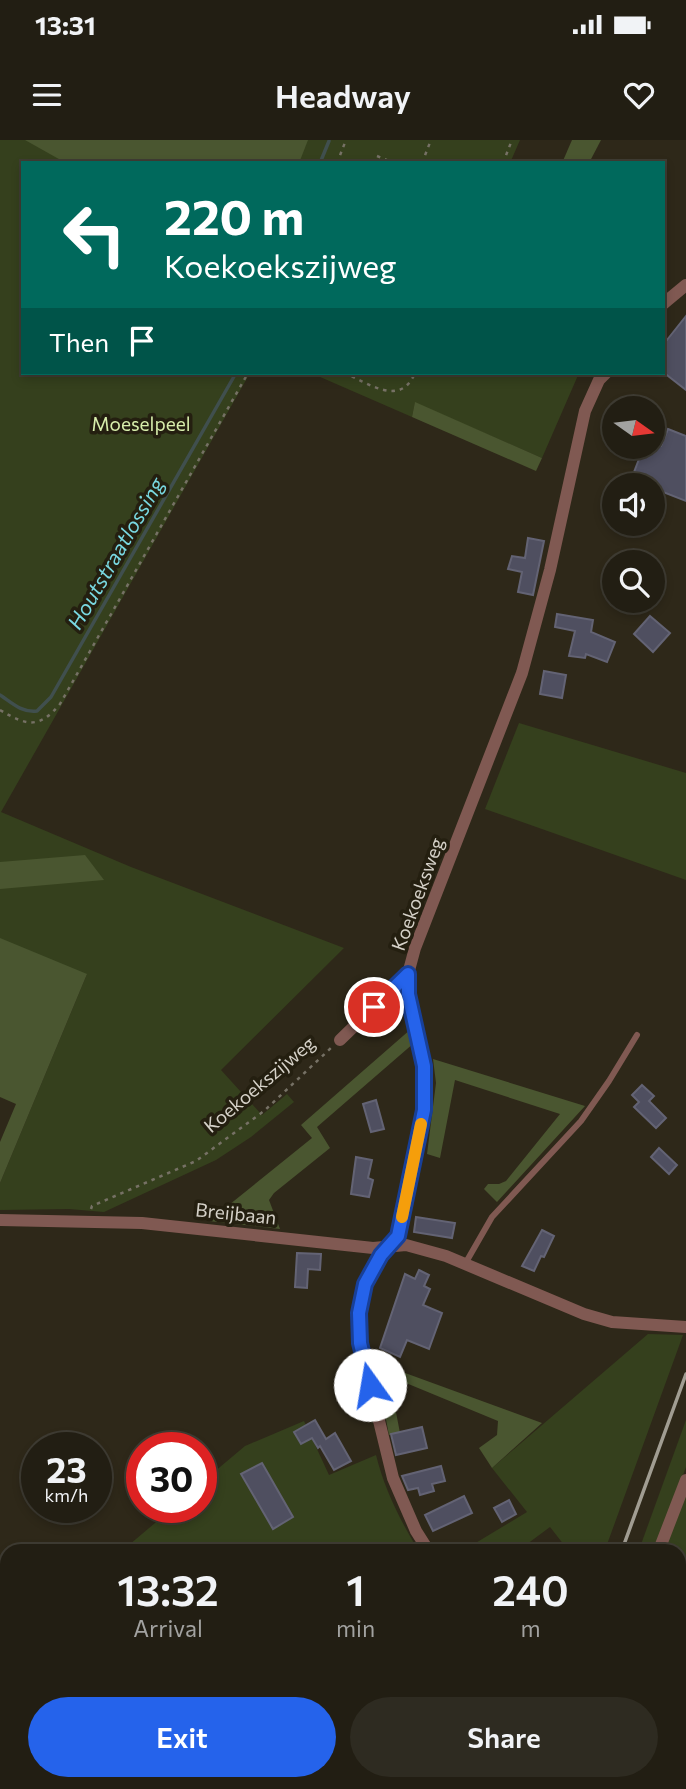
<!DOCTYPE html>
<html lang="en">
<head>
<meta charset="utf-8">
<style>
	:root { --surface:#221e13; --page:#2e2b21; --text:#f1f3f6; --muted:#a2a2a0; --line:#3f3c33; --accent:#2563eb }
	body { margin:0; font-family:Commissioner,sans-serif; background:var(--page); color:var(--text); height:100vh; display:flex; flex-direction:column; font-size:26px; white-space:nowrap }
	* { box-sizing:border-box; margin:0 }
	p { font-size:23px; color:var(--muted) }
	.icon { flex:none; width:38px; height:38px; fill:none; stroke:currentColor; stroke-width:2; stroke-linecap:round; stroke-linejoin:round }
	.map { position:relative; flex:1; overflow:hidden }
	.side { position:absolute; left:0px; top:1404px; width:686px; height:247px; display:flex; flex-direction:column; background:var(--surface); border-radius:21px 21px 0 0; box-shadow:0 4px 10px #0003,0 0 0 2px var(--line) }
	.side>* { flex:none }
	.guide { position:absolute; left:21px; top:21px; width:644px; height:214px; border-radius:0px; box-shadow:0 4px 10px #0003,0 0 0 2px var(--line); background:#00695c; color:#fff; overflow:hidden }
	.needle { width:46px; rotate:104deg }
	.controls { position:absolute; left:602px; top:256px; display:grid; gap:14px }
	.controls a { display:grid; place-items:center; width:63px; height:63px; border-radius:50%; background:var(--surface); box-shadow:0 4px 10px #0003,0 0 0 2px var(--line); font-size:35px }
	.speed { position:absolute; left:21px; top:1292px; display:flex; gap:14px; font-size:35px; font-weight:700; text-align:center }
	.speed>* { display:grid; place-content:center; width:91px; height:91px; border-radius:50%; background:var(--surface); box-shadow:0 4px 10px #0003,0 0 0 2px var(--line); line-height:1 }
	.speed small { font-size:18px; font-weight:400 }
	.speed .limit { border:10px solid #d22; background:#fff; color:#111 }
	.pin { position:absolute; display:grid; place-items:center; width:60px; height:60px; color:#fff; margin:-30px; border:4px solid #fff; border-radius:50%; box-shadow:0 2px 7px #0007 }
	.me { position:absolute; width:77px; margin:-38px; rotate:347deg; stroke-linejoin:round; filter:drop-shadow(0 0 5px #0008) }
	.turn { display:flex; align-items:center; gap:24px; height:147px; padding:0 28px; font-size:32px }
	.turn .icon { width:91px; height:91px; stroke-width:2.5 }
	.turn b { display:block; font-size:49px; line-height:60px }
	.then { display:flex; align-items:center; height:66px; padding:0 28px; background:#0003; gap:14px; font-size:26px }
	.eta { display:flex; justify-content:space-evenly; align-items:center; height:119px; text-align:center }
	.eta b { font-size:42px; font-weight:600; line-height:49px }
	.cta { display:flex; gap:14px; margin-top:auto; padding:14px 28px }
	.cta a { flex:1; height:80px; border-radius:42px; background:var(--accent); color:#fff; font-size:28px; font-weight:600; line-height:80px; text-align:center }
	.cta a+a { background:var(--page); color:var(--text) }
	.status { display:flex; justify-content:space-between; align-items:center; height:49px; padding:0 35px; background:var(--surface); direction:ltr }
	.status svg { height:19px; fill:currentColor }
	header { display:flex; justify-content:space-between; align-items:center; height:91px; padding:0 28px; background:var(--surface); font-size:32px; font-weight:600 }
	.map>svg:first-child { display:block }
	.green { fill:#35401d }
	.forest { fill:#4a5630 }
	.lines { fill:none; stroke-linecap:round; stroke-linejoin:round }
	.stream { stroke:#404f4e; stroke-width:3.5 }
	.building { fill:#4f4f60; stroke:#636374; stroke-width:2 }
	.path { stroke:#767165; stroke-width:2.5; stroke-dasharray:3.5 5; stroke-linecap:butt }
	.service { stroke:#805952; stroke-width:6 }
	.minor { stroke:#805952; stroke-width:12 }
	.rail { stroke:#a19d92; stroke-width:3.5 }
	.route-casing { stroke:#184099; stroke-width:18 }
	.route { stroke:#2563eb; stroke-width:12 }
	.slow { stroke:#f59e0b; stroke-width:12 }
	.labels { text-anchor:middle; dominant-baseline:central; stroke-width:7; stroke-linejoin:round; paint-order:stroke }
	.park-label { font-size:19px; fill:#d8efac; stroke:#241f10 }
	.street-label { font-size:19px; fill:#d5d1c8; stroke:#241f10 }
	.water-label { font-size:21px; font-style:italic; fill:#79d8e1; stroke:#241f10 }
</style>
</head>
<body>
<div class="status"><b>13:31</b><svg viewBox="0 0 49 12"><path d="M0 12V9h3v3zM5 12V6h3v6zM10 12V3h3v9zM15 12V0h3v12zM26 1h20v11H26zM47 4h2v5h-2z"/></svg></div>
<header><svg class="icon" aria-label="menu" viewBox="0 0 24 24"><path d="M4 6h16M4 12h16M4 18h16"/></svg>Headway<svg class="icon" aria-label="heart" viewBox="0 0 24 24"><path d="M12 20l-8-8c-3-5 5-10 8-4 3-6 11-1 8 4z"/></svg></header>
<div class="map">
<svg width="686" height="1649" viewBox="0 0 686 1649">
	<rect width="100%" height="100%" fill="#2e2819"/>
	<g class="green">
		<polygon points="0,0 520,0 510,23 23,23 23,233 250,233 1,672 131,727 344,808 221,930 262,975 287,954 294,962 251,997 216,1020 104,1072 69,1069 0,1070 0,1043 87,834 0,952"/>
		<polygon points="311,233 579,233 542,318 415,263 412,277"/>
		<polygon points="519,583 686,633 686,740 485,669"/>
		<polygon points="648,1194 683,1195 605,1410 568,1410 550,1387 519,1410 464,1410 527,1372 492,1328"/>
		<polygon points="686,1280 686,1327 655,1410 639,1410"/>
		<path d="M304,1281l25,54 47,-20c8,32 21,59 38,88l-12,7h-279l51,-43h27v-24l44,-37z"/>
		<polygon points="686,1351 686,1437 679,1434 679,1410 664,1410"/>
		<polygon points="194,1643 420,1643 423,1649 197,1649"/>
	</g>
	<g class="forest">
		<polygon points="25,0 308,0 299,23 66,23"/>
		<polygon points="572,0 601,0 589,23 562,23"/>
		<polygon points="415,262 542,318 536,331 412,277"/>
		<polygon points="85,715 104,740 0,749 0,722"/>
		<polygon points="0,798 87,834 0,1043 0,1002 16,964 0,957"/>
		<polygon points="411,889 414,903 317,987 330,1008 274,1053 269,1060 280,1089 209,1081 312,998 301,985"/>
		<polygon points="433,919 585,966 497,1062 484,1049 488,1044 499,1044 506,1041 560,974 455,940 440,1018 427,1014 436,943"/>
		<polygon points="375,1222 542,1283 492,1328 479,1308 497,1295 498,1281 389,1236 400,1293 389,1295"/>
	</g>
	<g class="lines">
		<g class="stream">
			<polyline points="320,23 329,1"/>
			<path d="M0,555c12,8 22,18 37,16l14,-14 185,-324"/>
		</g>
	</g>
	<g class="building">
		<polygon points="686,176 686,250 663,232 663,205"/>
		<polygon points="668,289 686,296 686,361 653,348 653,345 643,345 631,340 639,319 609,307 661,306"/>
		<polygon points="528,398 544,401 533,455 518,452 522,432 508,429 512,416 525,418"/>
		<polygon points="557,474 593,480 591,492 615,502 607,522 586,514 585,518 569,516 575,491 555,487"/>
		<polygon points="650,476 670,493 653,512 634,494"/>
		<polygon points="544,531 566,535 562,558 540,554"/>
		<polygon points="642,945 654,956 649,961 666,978 656,988 634,967 639,962 632,955"/>
		<polygon points="376,960 384,989 371,992 363,964"/>
		<polygon points="659,1008 677,1025 669,1034 651,1017"/>
		<polygon points="356,1017 372,1020 368,1038 373,1040 369,1057 351,1054"/>
		<polygon points="416,1077 455,1083 452,1098 414,1092"/>
		<polygon points="542,1090 554,1096 544,1117 541,1116 534,1131 522,1126"/>
		<polygon points="297,1113 321,1114 320,1130 308,1129 307,1148 295,1147"/>
		<polygon points="419,1130 429,1135 424,1146 430,1149 423,1165 442,1173 429,1209 407,1200 400,1217 380,1208 405,1134 415,1139"/>
		<polygon points="315,1280 326,1299 335,1293 351,1321 334,1330 320,1306 318,1308 312,1298 301,1304 294,1292"/>
		<polygon points="422,1287 427,1308 396,1315 391,1294"/>
		<polygon points="262,1323 293,1377 273,1389 241,1334"/>
		<polygon points="441,1326 445,1341 432,1344 434,1351 420,1355 418,1348 408,1350 402,1336"/>
		<polygon points="464,1356 472,1373 433,1391 425,1375"/>
		<polygon points="509,1360 516,1374 502,1382 494,1368"/>
	</g>
	<g class="lines">
		<g class="path">
			<polyline points="377,16 394,23"/>
			<polyline points="337,23 346,0"/>
			<polyline points="422,23 431,0"/>
			<polyline points="503,23 512,0"/>
			<path d="M344,233c25,10 56,35 71,0"/>
			<path d="M0,570c27,16 39,19 60,-6l188,-331"/>
			<polyline points="91,1069 92,1066 196,1021 264,971 332,907"/>
			<polyline points="512,1649 513,1643"/>
		</g>
		<polyline class="service" points="465,1124 492,1077 581,981 609,941 637,895"/>
		<g class="minor">
			<polyline points="663,164 686,145"/>
			<polyline points="340,900 408,834"/>
			<polyline points="0,1080 142,1083 373,1108 406,1105 446,1116 584,1174 612,1182 686,1187"/>
			<polyline points="428,1410 416,1391 393,1338 360,1203 359,1173 365,1144 381,1115 399,1096 424,969 424,926 408,854 408,834 415,808 522,533 550,430 585,271 599,240 606,233"/>
			<polyline points="659,1410 686,1340"/>
			<polyline points="581,1643 583,1649"/>
		</g>
		<g class="rail">
			<polyline points="622,1410 686,1234"/>
			<polyline points="534,1649 536,1643"/>
		</g>
	</g>
	<g class="lines">
		<g class="route-casing">
			<polyline id="route" points="370,1245 360,1203 359,1173 365,1144 381,1115 398,1096 424,970 424,926 408,854 408,834 374,867"/>
		</g>
		<use href="#route" class="route"/>
		<polyline class="slow" points="402,1077 421,984"/>
	</g>
	<g class="labels">
		<g class="park-label">
			<text x="141" y="283">Moeselpeel</text>
		</g>
		<g class="street-label">
			<text transform="translate(417 754) rotate(-70)">Koekoeksweg</text>
			<text transform="translate(259 944) rotate(-40)">Koekoekszijweg</text>
			<text transform="translate(236 1073) rotate(6)">Breijbaan</text>
		</g>
		<g class="water-label">
			<text transform="translate(115 413) rotate(-60)">Houtstraatlossing</text>
		</g>
	</g>
</svg>
<div class="controls">
<a><svg class="needle" viewBox="-14 -14 28 28"><path d="M0-13l5 13h-10z" fill="#e53935"/><path d="M0 13l5-13h-10z" fill="#a2a2a0"/></svg></a>
<a><svg class="icon" aria-label="sound" viewBox="0 0 24 24"><path d="M4 9h4l5-4v14l-5-4H4zM17 9q2 3 0 6"/></svg></a>
<a><svg class="icon" aria-label="search" viewBox="0 0 24 24"><circle cx="10" cy="10" r="6"/><path d="M15 15l6 6"/></svg></a>
</div>
<div class="speed"><div>23<small>km/h</small></div><div class="limit">30</div></div>
<div class="pin" style="left:374px;top:867px;background:#d93025"><svg class="icon" aria-label="arrive" viewBox="0 0 24 24"><path d="M6 21V4h12l-3 4 3 4H6"/></svg></div>
<svg class="me" style="left:370px;top:1245px" viewBox="-20 -20 40 40"><circle r="19" fill="#fff"/><path d="M0-13L10 11 0 6-10 11z" fill="#2563eb"/></svg>
<div class="guide">
<div class="turn"><svg class="icon" aria-label="left" viewBox="0 0 24 24"><path d="M17 20v-9H6M10 6l-5 5 5 5"/></svg><div><b>220 m</b>Koekoekszijweg</div></div>
<div class="then">Then<svg class="icon" aria-label="arrive" viewBox="0 0 24 24"><path d="M6 21V4h12l-3 4 3 4H6"/></svg></div>
</div>
<section class="side">
<div class="eta">
<div><b>13:32</b><p>Arrival</p></div>
<div><b>1</b><p>min</p></div>
<div><b>240</b><p>m</p></div>
</div>
<div class="cta"><a>Exit</a><a>Share</a></div>
</section>
</div>
</body>
</html>
